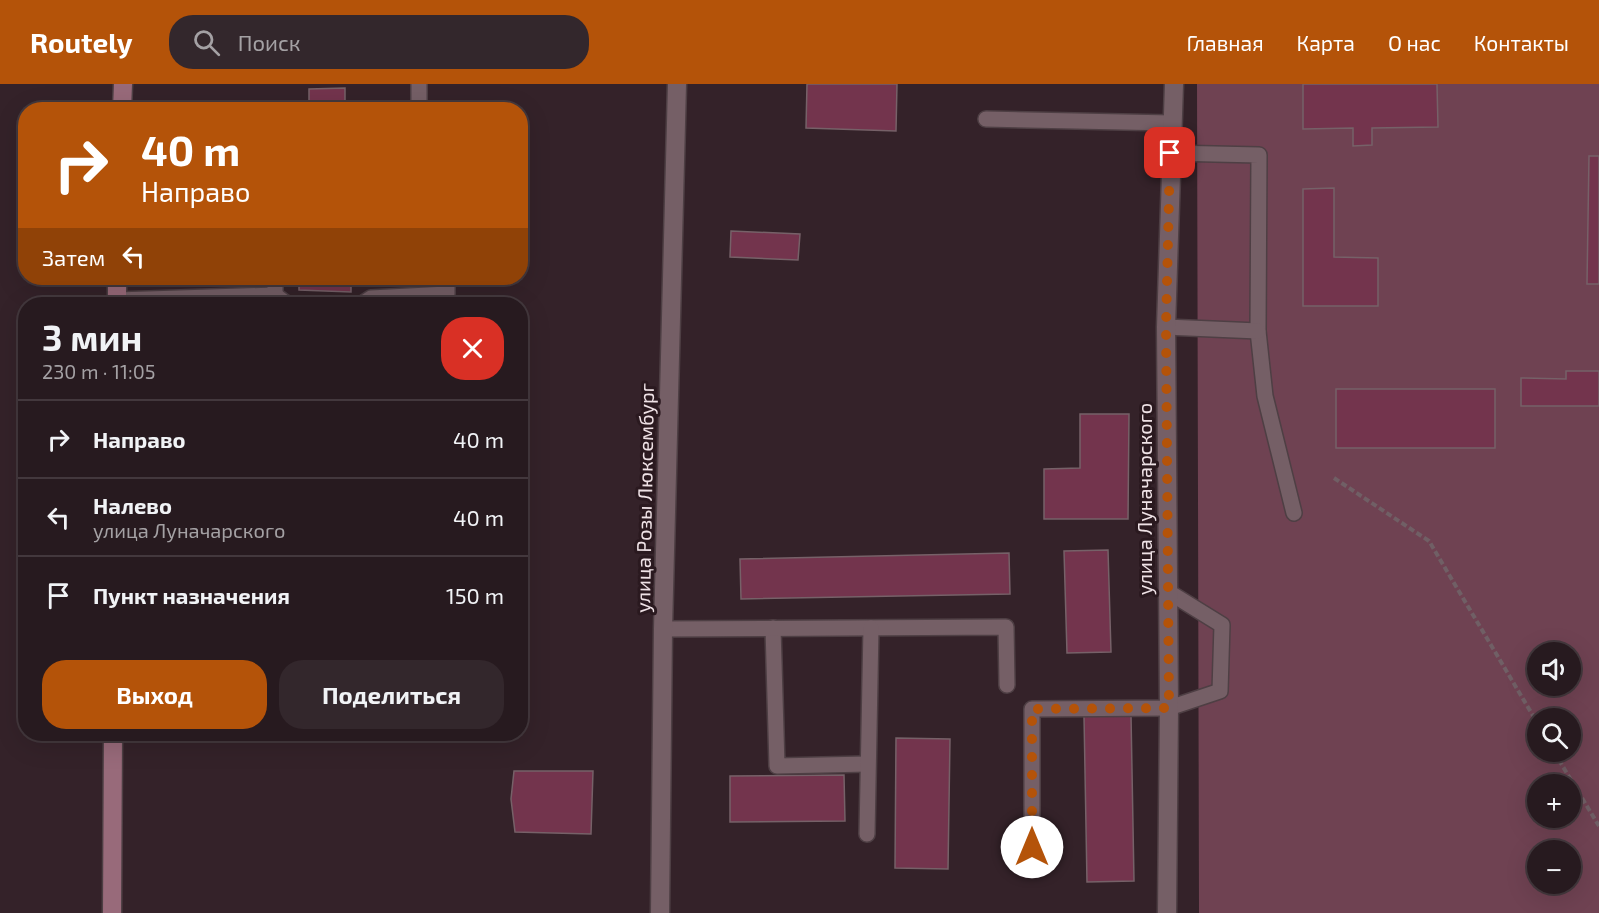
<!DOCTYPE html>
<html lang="ru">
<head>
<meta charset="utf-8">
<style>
	:root { --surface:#271a1f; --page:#33272c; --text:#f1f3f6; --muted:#a4a1a4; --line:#43383d; --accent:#b45309 }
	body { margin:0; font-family:"Exo 2",sans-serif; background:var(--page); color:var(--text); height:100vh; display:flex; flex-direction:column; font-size:22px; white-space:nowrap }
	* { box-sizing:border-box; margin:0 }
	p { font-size:20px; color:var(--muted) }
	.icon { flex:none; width:33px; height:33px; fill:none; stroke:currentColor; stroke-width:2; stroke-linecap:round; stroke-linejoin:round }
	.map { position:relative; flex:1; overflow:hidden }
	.panel { position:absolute; left:18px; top:213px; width:510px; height:444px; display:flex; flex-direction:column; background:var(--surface); border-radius:24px; box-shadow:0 6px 24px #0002,0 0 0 2px var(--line) }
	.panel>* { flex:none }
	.banner { position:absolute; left:18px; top:18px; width:510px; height:183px; border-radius:24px; box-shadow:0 6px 24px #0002,0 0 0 2px var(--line); background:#b45309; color:#fff; overflow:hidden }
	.controls { position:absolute; left:1527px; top:558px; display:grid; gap:12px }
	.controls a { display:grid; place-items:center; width:54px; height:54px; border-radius:50%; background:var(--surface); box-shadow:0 6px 24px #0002,0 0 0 2px var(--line); font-size:30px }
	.pin { position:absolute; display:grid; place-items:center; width:51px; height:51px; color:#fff; margin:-26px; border-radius:12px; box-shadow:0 3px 9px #0006 }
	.me { position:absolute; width:66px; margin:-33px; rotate:0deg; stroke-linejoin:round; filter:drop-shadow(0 0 4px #0008) }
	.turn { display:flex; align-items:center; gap:21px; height:126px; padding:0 24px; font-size:27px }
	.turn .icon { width:78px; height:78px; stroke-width:2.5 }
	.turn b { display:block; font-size:42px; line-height:51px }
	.then { display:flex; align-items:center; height:57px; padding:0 24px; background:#0003; gap:12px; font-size:22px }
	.round { display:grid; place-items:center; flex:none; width:63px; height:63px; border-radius:24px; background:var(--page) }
	.headline { display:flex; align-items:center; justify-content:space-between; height:102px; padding:0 24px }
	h1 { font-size:36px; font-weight:700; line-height:45px }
	.cta { display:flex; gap:12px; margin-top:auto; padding:12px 24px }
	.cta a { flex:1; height:69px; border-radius:24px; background:var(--accent); color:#fff; font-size:24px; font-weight:700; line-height:69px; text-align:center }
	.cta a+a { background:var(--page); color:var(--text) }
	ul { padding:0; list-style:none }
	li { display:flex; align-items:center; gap:18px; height:78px; padding:0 24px; border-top:2px solid var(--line) }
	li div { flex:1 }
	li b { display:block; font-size:22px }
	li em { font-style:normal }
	header { display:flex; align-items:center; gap:36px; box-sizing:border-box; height:84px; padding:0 30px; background:var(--accent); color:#fff }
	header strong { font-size:28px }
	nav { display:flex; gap:33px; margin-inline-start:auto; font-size:21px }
	.search { width:420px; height:54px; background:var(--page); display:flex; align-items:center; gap:15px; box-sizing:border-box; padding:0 21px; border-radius:24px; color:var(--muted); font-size:22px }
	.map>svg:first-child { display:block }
	.park { fill:#6f4252; fill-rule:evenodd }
	.building { fill:#73344d; stroke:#766168; stroke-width:1.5 }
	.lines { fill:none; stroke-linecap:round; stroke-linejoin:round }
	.lane-casing { stroke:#4e3f44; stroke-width:18 }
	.street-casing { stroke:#4e3f44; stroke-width:21 }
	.secondary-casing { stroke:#4e3f44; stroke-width:21 }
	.path { stroke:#705f65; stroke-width:4; stroke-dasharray:6 3; stroke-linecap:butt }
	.lane { stroke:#755f66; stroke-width:15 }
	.street { stroke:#755f66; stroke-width:18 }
	.secondary { stroke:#986a7a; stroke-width:18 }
	.route { stroke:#b45309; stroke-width:10; stroke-dasharray:0 18 }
	.labels { text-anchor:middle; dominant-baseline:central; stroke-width:6; stroke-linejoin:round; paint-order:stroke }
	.street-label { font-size:20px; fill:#efe2e6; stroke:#2a191f }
</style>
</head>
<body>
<header>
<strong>Routely</strong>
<div class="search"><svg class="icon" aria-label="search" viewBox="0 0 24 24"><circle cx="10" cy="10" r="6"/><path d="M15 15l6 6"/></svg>Поиск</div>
<nav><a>Главная</a><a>Карта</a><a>О нас</a><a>Контакты</a></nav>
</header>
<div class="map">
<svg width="1599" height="829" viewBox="0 0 1599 829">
	<rect width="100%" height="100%" fill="#342229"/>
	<path class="park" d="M1197,0h402v829h-400zM1538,568h32v34h-32zM1538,634h32v34h-32zM1538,700h32v34h-32zM1538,766h32v34h-32z"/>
	<g class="building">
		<polygon points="807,0 897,0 896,47 806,44"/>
		<polygon points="1303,0 1437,0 1438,43 1372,44 1372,61 1353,62 1353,44 1303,45"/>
		<polygon points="345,4 345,26 309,26 309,5"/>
		<polygon points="1589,72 1599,72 1599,200 1587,200"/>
		<polygon points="1334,104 1334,173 1378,174 1378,222 1303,222 1303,105"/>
		<polygon points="731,147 800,150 798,176 730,173"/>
		<polygon points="299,194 351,194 351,208 299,206"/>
		<polygon points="1566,287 1599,287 1599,322 1521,322 1521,294 1566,295"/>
		<rect x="1336" y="305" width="159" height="59"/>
		<polygon points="1080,330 1129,330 1128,435 1044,435 1044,385 1080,384"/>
		<polygon points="1108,466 1111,568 1067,569 1064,467"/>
		<polygon points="1009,469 1010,510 741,515 740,475"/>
		<polygon points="1131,631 1134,797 1087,798 1084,632"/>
		<polygon points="896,654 950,655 948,785 895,784"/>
		<polygon points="514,687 593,687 591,750 515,748 511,715"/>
		<polygon points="844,691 845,737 730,738 730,692"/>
	</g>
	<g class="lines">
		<g class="lane-casing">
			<g id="lane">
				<polyline points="419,26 419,0"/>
				<polyline points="986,35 1171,39"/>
				<polyline points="1170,69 1259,71 1258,247 1265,312 1294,429"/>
				<polyline points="275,211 275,194"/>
				<polyline points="117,216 275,211 287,220"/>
				<polyline points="362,220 371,214 447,210 447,194"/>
				<polyline points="1166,243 1258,247"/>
				<polyline points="773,544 777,682 867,680"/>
				<polyline points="663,545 1006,543 1007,601"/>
				<polyline points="867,750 871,544"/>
				<polyline points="1032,786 1032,625 1169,624 1220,607 1222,541 1167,507"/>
			</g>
		</g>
		<g class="street-casing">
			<g id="street">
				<polyline points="660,829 663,545 677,0"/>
				<polyline points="1167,829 1169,624 1166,243 1174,0"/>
			</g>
		</g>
		<g class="secondary-casing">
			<g id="secondary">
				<polyline points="122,26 123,0"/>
				<polyline points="117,220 117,194"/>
				<polyline points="112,829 113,650"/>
			</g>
		</g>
		<g class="path">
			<polyline points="1334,394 1429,457 1538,640"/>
			<polyline points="1554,668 1599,742"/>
		</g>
		<use href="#lane" class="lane"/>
		<use href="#street" class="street"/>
		<use href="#secondary" class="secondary"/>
	</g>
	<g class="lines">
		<polyline class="route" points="1032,763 1032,625 1169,624 1166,243 1170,69"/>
	</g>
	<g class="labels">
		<g class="street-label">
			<text transform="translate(644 414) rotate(-89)">улица Розы Люксембург</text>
			<text transform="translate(1144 415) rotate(-90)">улица Луначарского</text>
		</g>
	</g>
</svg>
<div class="controls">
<a><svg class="icon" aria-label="sound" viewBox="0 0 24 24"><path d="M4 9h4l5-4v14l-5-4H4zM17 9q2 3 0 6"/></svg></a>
<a><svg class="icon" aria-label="search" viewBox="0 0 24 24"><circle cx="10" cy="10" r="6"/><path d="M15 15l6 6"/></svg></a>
<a>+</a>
<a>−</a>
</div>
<div class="pin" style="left:1170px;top:69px;background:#d93025"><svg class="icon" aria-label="arrive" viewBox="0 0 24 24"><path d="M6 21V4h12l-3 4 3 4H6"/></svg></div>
<svg class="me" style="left:1032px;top:763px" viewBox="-20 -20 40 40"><circle r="19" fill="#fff"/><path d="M0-13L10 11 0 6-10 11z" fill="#b45309"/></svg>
<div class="banner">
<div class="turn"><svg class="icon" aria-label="right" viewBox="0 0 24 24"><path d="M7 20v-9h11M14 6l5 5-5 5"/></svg><div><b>40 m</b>Направо</div></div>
<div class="then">Затем<svg class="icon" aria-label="left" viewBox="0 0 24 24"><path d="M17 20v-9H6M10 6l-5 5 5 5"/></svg></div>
</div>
<section class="panel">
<div class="headline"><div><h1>3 мин</h1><p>230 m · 11:05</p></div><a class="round" style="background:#d93025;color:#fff"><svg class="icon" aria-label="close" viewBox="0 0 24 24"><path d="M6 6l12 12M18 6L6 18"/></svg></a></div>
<ul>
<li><svg class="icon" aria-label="right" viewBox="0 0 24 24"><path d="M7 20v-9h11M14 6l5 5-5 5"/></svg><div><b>Направо</b></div><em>40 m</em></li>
<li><svg class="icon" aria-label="left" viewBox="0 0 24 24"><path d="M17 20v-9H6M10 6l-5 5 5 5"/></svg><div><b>Налево</b><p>улица Луначарского</p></div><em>40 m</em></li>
<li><svg class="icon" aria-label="arrive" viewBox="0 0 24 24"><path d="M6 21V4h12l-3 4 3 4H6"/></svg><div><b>Пункт назначения</b></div><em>150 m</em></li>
</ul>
<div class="cta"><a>Выход</a><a>Поделиться</a></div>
</section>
</div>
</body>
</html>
